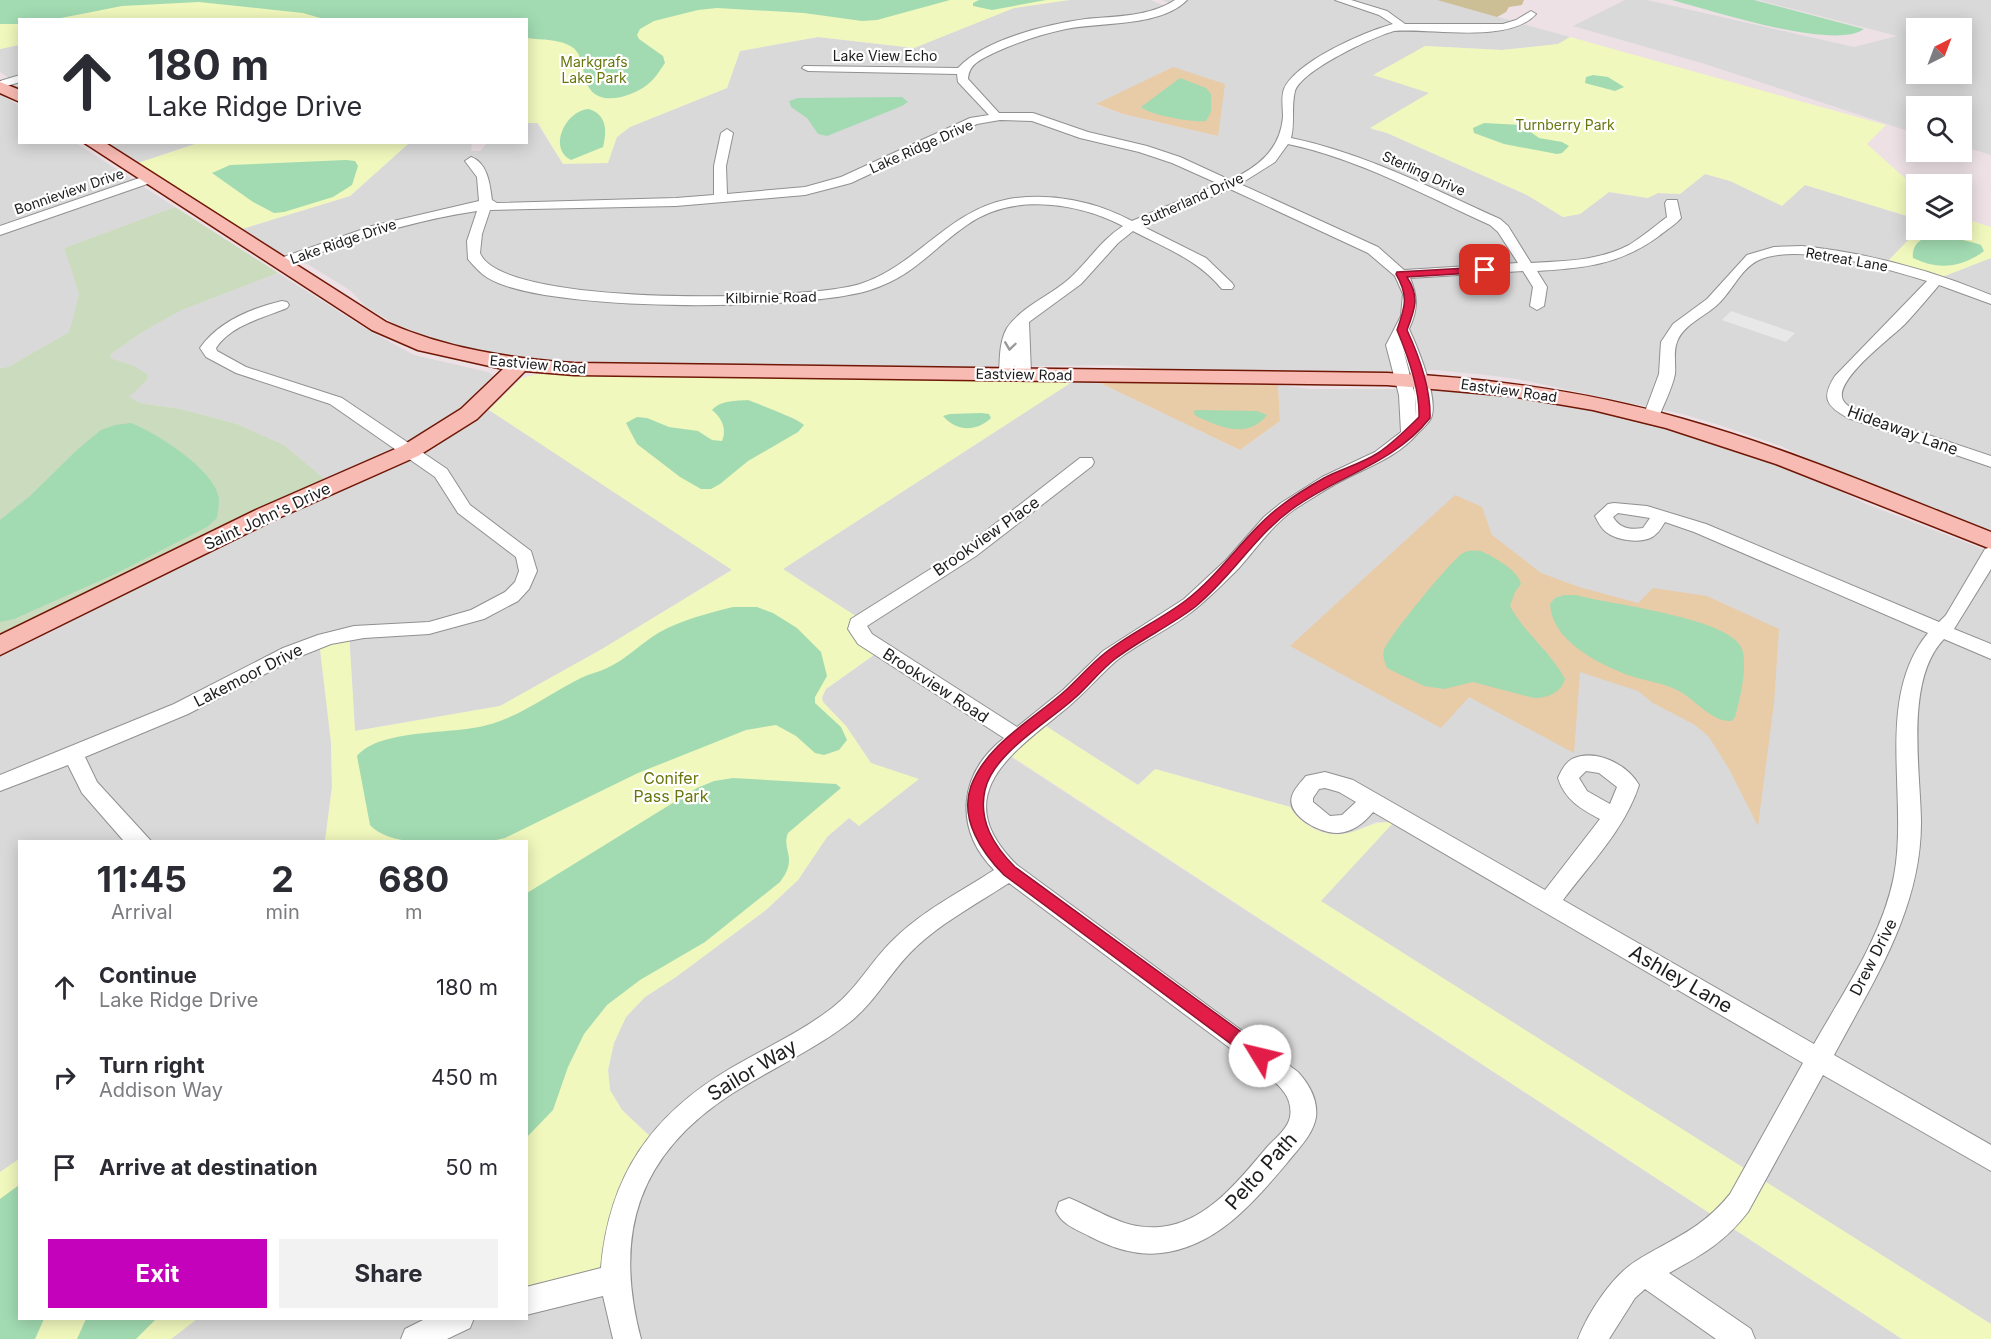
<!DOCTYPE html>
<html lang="en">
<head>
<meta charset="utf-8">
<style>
	:root { --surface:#fff; --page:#f2f2f3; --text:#2b2b33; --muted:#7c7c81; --accent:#c502bb }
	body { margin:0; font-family:Inter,sans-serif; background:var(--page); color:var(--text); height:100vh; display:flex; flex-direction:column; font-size:22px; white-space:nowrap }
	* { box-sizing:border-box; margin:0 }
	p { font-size:20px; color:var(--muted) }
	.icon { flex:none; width:33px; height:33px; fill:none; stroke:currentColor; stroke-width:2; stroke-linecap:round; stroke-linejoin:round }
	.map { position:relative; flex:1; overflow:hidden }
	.details { position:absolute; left:18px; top:840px; width:510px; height:480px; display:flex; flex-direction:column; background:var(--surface); border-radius:0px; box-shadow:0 3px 15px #0003 }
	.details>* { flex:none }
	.hud { position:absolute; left:18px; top:18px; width:510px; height:126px; border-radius:0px; box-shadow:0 3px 15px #0003; background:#fff; color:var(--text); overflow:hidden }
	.needle { width:39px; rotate:42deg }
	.controls { position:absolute; left:1906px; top:18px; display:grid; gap:12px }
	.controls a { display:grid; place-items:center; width:66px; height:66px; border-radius:0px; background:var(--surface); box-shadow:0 3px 15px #0003; font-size:30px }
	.pin { position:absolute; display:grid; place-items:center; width:51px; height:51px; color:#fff; margin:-26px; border-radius:12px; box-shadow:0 3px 9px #0006 }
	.me { position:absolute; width:66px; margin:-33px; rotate:306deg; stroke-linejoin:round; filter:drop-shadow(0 0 4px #0008) }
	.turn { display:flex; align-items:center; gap:21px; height:126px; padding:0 30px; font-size:27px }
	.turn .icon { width:78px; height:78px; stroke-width:2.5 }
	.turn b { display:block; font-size:42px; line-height:51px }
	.eta { display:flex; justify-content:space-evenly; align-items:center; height:102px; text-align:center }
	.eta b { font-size:36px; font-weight:700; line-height:42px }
	.action { display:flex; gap:12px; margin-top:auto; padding:12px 30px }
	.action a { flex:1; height:69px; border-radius:0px; background:var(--accent); color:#fff; font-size:24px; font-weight:700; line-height:69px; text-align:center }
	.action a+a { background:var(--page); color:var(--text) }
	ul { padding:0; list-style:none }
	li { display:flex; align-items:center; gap:18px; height:90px; padding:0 30px }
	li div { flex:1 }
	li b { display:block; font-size:22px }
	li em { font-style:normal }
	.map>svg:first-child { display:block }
	.residential { fill:#dad9da; fill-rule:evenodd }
	.grass { fill:#e8cba7 }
	.forest { fill:#ccbf96 }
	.wetland { fill:#cadbbe }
	.park { fill:#f0f8bd }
	.parking { fill:#e8e8e8 }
	.water { fill:#a2dbb2 }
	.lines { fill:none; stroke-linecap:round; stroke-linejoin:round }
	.street-casing { stroke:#909090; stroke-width:2 }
	.secondary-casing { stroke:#701706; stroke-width:3 }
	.street { fill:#fff; fill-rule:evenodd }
	.secondary { fill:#f8bbb4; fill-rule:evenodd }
	.oneway { stroke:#999 }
	.route { fill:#e11d48; stroke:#92132f; stroke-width:1.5 }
	.labels { text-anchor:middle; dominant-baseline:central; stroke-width:4.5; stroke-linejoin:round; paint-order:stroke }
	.far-street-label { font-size:14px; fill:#1c1c1c; stroke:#fff }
	.far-park-label { font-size:14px; fill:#68770c; stroke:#fff }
	.street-label { font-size:16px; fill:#1c1c1c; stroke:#fff }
	.park-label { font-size:16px; fill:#68770c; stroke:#fff }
	.near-street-label { font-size:20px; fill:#1c1c1c; stroke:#fff }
</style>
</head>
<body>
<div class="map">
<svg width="1991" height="1339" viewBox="0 0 1991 1339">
	<rect width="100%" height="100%" fill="#ede1e5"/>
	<g class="residential">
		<path d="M1069,0h82l18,8 5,-3 -12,-5h275l133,37 -11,7 -57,6 -77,-4 5,47 -59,36 16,4 140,62 36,22 17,-3 29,-22 39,6 10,-5 22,1 25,-20 25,7 75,4 112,34 1,11 -30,31 54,16 49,-19v272l-162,-61 -48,-23 -65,-22 -34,-10 -165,-35 -31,-4 -52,-5 -60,2 -207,-3 -55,-4 -131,2 -393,-5 -46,-2 -46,-6 -54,-12 -49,-19 -28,-17 -14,-15 -42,-26 -32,-14 -35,-22 108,-33 58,-52 4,-1h60l-1,8h9l7,-8 39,-1 1,-19h10l26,41 54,-27 13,-10 97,-39 13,-37 78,-14 96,11 100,-40zM1173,67l45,69 -95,-22 -26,-9z"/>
		<path d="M1625,0h22l207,47 43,-11 -139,-36h233v155l-29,-9v-40h-45v28l-212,-70 -132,-38zM1917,28h45v46h-45z"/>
		<polygon points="19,45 19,89 0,81 9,78 0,72 0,49"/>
		<polygon points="0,94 19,106 20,142 76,143 175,207 64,248 79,294 69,332 8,367 0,368"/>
		<polygon points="106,143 198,143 138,163"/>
		<polygon points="278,273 363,327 414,355 488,372 495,377 468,405 399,448 327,481 284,445 237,424 181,409 140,403 128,397 147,380 120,362 110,358 112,353 144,331 182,310"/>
		<polygon points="1072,382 1098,382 1240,450 1280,421 1278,385 1309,389 1437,389 1510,396 1577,407 1655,425 1767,461 1826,484 1866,504 1991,552 1991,1324 1320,901 1392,823 1376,822 1351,833 1329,833 1304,823 1290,807 1156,769 1138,785 1038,721 1002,751 1902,1339 171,1339 197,1319 526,1318 527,1301 657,1143 622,1110 610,1090 608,1070 614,1043 626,1017 645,997 676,977 766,910 798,880 827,837 849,818 859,825 886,770 871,763 846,726 823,702 822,698 826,689 881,650 861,620 783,569"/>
		<polygon points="481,405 733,569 602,649 500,706 355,731 349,633 331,743 332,787 325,841 20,842 19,1159 0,1172 0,646 306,497"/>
	</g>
	<g class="grass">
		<polygon points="1173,67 1225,84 1218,136 1123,114 1096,104"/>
		<polygon points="1098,382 1278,385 1280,421 1240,450"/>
		<polygon points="1455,495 1482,507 1492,535 1541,573 1579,587 1638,603 1653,588 1707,596 1779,629 1774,703 1758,826 1729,769 1709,737 1695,725 1653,703 1638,691 1580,672 1574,753 1469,697 1441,728 1290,646"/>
	</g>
	<polygon class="forest" points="1437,0 1524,0 1522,5 1509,7 1506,12 1497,17"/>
	<polygon class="wetland" points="175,207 278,273 182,310 144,331 112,353 110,358 134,366 147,374 147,380 129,397 140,403 181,409 237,424 284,445 333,486 0,646 0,368 8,367 69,332 79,294 64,248"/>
	<g class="park">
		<polygon points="0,0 1069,0 1014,8 914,48 818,37 740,51 727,88 630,127 617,137 608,163 563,164 538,123 527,123 526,20 20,20 19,45 0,49"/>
		<polygon points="1570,37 1886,125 1867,144 1917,189 1917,219 1805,185 1782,206 1730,181 1705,174 1680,194 1658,193 1648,198 1609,192 1580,214 1563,217 1527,195 1387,133 1370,128 1429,93 1373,75 1425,46 1502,50 1558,44"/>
		<polygon points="338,142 412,143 408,144 350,196 242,229 138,163 198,143"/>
		<polygon points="1962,218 1991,227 1991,258 1942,277 1887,262 1918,230 1962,230"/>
		<polygon points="537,374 1072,382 783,569 862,620 881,650 826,689 822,697 823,702 846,726 871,763 919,779 859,826 849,818 827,837 798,880 766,910 676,977 645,997 626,1017 614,1043 608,1070 610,1090 622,1110 657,1143 614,1279 527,1301 526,842 325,841 332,787 331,743 319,641 349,633 355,731 500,706 602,649 732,570 489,410 522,378"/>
		<path d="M1038,721l100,64 17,-16 135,38c13,20 38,33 62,25 15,-4 24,-12 41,-9l-72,78 670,423v15h-89l-900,-589z"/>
		<polygon points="19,1159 20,1318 197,1319 171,1339 0,1339 0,1172"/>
	</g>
	<polygon class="parking" points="1731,311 1795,333 1786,342 1722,320"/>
	<g class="water">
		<path d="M0,0h950l-73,20 -15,1 -58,-8 -87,-5 -19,2 -44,11 -14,8 -3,6 2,4 24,17 2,7c-5,7 -10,16 -18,22 -14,11 -48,23 -59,1 -6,-12 -4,-31 -16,-39 -11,-8 -31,-7 -45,-9l-1,-18h-199l-24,-7 -104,-11 -77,4 -66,13 -36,1 -1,4h-19z"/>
		<polygon points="979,0 1046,0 992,10 973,6 973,3"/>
		<path d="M1672,0h82l110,29c-30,22 -154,-19 -192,-29z"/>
		<polygon points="1593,75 1608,77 1624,87 1615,91 1585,83 1586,77"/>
		<path d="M1180,78l26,10 5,6v18l-5,9c-12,2 -57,-6 -65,-14z"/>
		<polygon points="902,97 908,102 902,106 827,136 818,134 807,118 791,107 789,101 798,98"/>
		<path d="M589,109c18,6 18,22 14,38l-32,13c-24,-12 -5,-50 18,-51z"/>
		<polygon points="1484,123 1521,125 1539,138 1562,142 1569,146 1562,153 1557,154 1504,144 1474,133 1473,128"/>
		<polygon points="346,160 355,161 358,166 352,185 333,197 284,212 274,213 253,202 212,173 230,165"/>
		<path d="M1935,233l40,10 6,2 3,6c-22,17 -47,19 -71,7 -2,-14 10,-21 22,-25z"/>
		<path d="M748,400c10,4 51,19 56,25l-6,7 -50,29 -28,23 -9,5h-10l-21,-12 -43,-33 -11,-21 11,-6 10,1 22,9 29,4 14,9 10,1c5,-12 0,-23 -10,-31 9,-10 24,-9 36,-10z"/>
		<path d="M1196,410l61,1 10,4c-20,25 -47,12 -71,1l-3,-4z"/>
		<path d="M981,413l8,1 2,4c-15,14 -34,14 -48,-2l7,-2z"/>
		<path d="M131,423c25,10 85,47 88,76 0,6 -1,13 -2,19l-10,9 -92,47 -101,45 -14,3v-102l30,-24 48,-47 23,-19 14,-5z"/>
		<path d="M1481,551c13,6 37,19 40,33l-6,8 -5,14c15,28 41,46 55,73 -4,14 -18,19 -31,19l-61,-16 -29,7 -20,-3 -37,-18c-2,-5 -5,-12 -3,-18 4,-12 67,-90 79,-97 5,-3 12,-3 18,-2z"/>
		<path d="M1564,595h12c32,9 156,23 166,54 6,17 -2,51 -7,68l-3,4c-20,2 -38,-23 -55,-31 -16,-8 -33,-9 -49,-15 -31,-12 -76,-34 -78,-71l5,-6z"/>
		<path d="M733,607h24l16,6 24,15 24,24 6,24 -12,21v6l26,24 6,13 -8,10 -15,5 -9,-2 -19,-17 -20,-11 -30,5 -108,43 -133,65 -13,3c-33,1 -99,9 -122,-16l-13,-69c24,-28 95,-21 130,-31 35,-9 63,-32 94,-47 8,-4 18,-6 26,-10 20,-9 34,-25 53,-36 21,-12 49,-19 73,-25z"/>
		<path d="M733,778l103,6 5,4 -53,45c-7,18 11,24 -8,49l-75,60 -65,38 -33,25 -23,29 -16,33 -15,43 -26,27v-244l170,-105 17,-7z"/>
		<polygon points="19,1185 20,1318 44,1319 35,1339 0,1339 0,1199"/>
		<polygon points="86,1319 86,1318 156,1319 136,1339 77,1339"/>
	</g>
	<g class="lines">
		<g class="street-casing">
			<g id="street">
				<path d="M1175,0h12c-26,27 -86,22 -121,29 -24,5 -48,13 -70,23 -14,7 -27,11 -28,27l31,34h34l55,19 59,14 33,11 50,23c28,-13 50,-30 53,-63 0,-9 -2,-20 1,-28 13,-28 80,-57 109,-65l-14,-9 -44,-15h16l36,11 18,13h98l13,-4 15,-9 5,3c-27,30 -104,14 -142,17 -21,6 -92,39 -99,60 -4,15 0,32 -4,47 73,15 140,50 209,81l8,7 23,37c33,-2 68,-2 98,-18 13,-8 26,-19 38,-28l-2,-14 2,-3h10l4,18c-6,7 -15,12 -22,18 -39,29 -75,32 -122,35l10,16 -3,19 -7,4 -7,-4 3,-19 -10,-16 -113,7c8,19 8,32 -1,51 8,17 32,74 21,91 -3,5 -8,9 -12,13 -23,27 -55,35 -84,52 -13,7 -26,16 -39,24 -23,16 -38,39 -56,59 -13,13 -26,26 -40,38 -25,22 -57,34 -83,55 -17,15 -32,33 -49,47 -55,45 -121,87 -50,157l281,207c11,12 20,28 18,45 -3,18 -18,32 -29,46 -34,40 -71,84 -126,90 -26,3 -48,-5 -70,-16 -13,-7 -29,-12 -35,-26l3,-9 10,-4c32,13 55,32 91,29 47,-4 80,-48 108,-81 8,-8 20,-18 22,-29 3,-18 -8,-29 -20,-39l-261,-195c-34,22 -72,42 -100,71 -21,22 -35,49 -59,68 -36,28 -79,47 -117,71 -95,61 -120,140 -92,246h-28l-10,-43 -77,19v-28l75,-19c8,-92 50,-153 130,-200 34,-20 70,-36 101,-60 25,-19 39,-47 61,-68 29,-29 67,-48 101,-70 -41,-42 -35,-97 10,-132l-146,-94 -10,-15 3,-10 113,-71 116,-90h12l2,4 -2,4 -116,90 -109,70 5,8 145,93 46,-37 40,-39 81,-52 42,-39 38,-43 17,-14 41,-26 53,-25 26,-20 -2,-37 -13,-50 15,-29 2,-22 -8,-18 -27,-23 -138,-64 -88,37 64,32 26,25 2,3 -2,3h-10c-25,-30 -55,-40 -89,-58l-15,12 -37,41 -52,38 2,52 -8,5 -8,-5v-9l-3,12 -5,2 -8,-5c1,-15 0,-32 8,-46 15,-22 43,-32 62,-49 19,-17 32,-39 54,-53 -47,-24 -111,-33 -156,-1 -36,25 -53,51 -97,65 -66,21 -325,23 -382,-12 -7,-4 -15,-13 -20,-19l-1,-18 10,-30c-67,10 -129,30 -192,55h-10l-2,-3 2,-3 97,-34 107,-25 -2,-24 -12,-16 6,-4c17,6 19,28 21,43l5,3 179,-5 38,-3v-29l7,-33 6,-4 6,4 -7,33 1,28 78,-7 36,-10 129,-59 19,-3 -31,-33 -1,-8 -149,-3 -6,-3 2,-2 154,2c27,-29 90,-44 128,-49 30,-3 63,-2 89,-19zM1000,120l32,1 48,17 59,14 33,11 47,21 -87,37c-37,-20 -81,-29 -123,-22 -62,12 -91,66 -149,85 -53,17 -359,24 -380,-31l2,-19 8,-24 186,-4 129,-11 46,-12 126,-59zM1288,144c71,15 136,51 202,81l8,7 20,31 -114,7 -26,-23 -138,-63 35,-22zM1403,349c7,21 14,43 13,67l-1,-21z"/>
				<polygon points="20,75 20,82 0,88 0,81"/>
				<polygon points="148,175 154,179 153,182 0,235 0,226"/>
				<path d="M1802,246c66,7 129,24 189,49v9l-52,-19c-11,13 -22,26 -34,39 -14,14 -66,52 -63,73 1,8 12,12 18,15l131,44v11l-143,-49c-22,-12 -27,-20 -13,-42l92,-95c-40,-12 -131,-40 -170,-20 -17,9 -26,32 -40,44 -13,12 -34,20 -40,37 -4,10 -1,21 -2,32 -3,15 -11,29 -16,43l-2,3h-12l-2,-3 16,-43 2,-32 12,-18 34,-25 40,-44 27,-8z"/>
				<path d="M282,301l5,1 2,3 -2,3c-24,10 -56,17 -71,40l1,3 29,16 96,31 105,71 23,36 61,46 6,20 -8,18 -11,12 -34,18 -55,15 -65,4 -33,6 -35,14 -108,56 -103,43 12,25 55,60 -29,-2 -41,-47 -14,-28 -68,26v-16l174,-71 109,-56 35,-13 36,-9 75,-4 42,-12 34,-18 10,-10 4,-11 -3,-14 -58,-44 -23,-36 -105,-73 -94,-31 -30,-16 -6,-9c18,-26 52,-40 82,-47z"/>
				<path d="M1614,503l33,3 59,18 233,98 7,-7 39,-66 6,-2v22l-37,60 37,15v15l-47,-20c-39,40 -24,129 -23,181 1,88 -47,160 -87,235l157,90v26l-168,-96 -75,137c-23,30 -46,43 -79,61l82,56 4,10h-39l-71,-50 -10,9 -26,41h-31c10,-26 34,-63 58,-78 37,-23 65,-31 94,-67l73,-131 -430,-251c-9,11 -20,20 -35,21 -17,1 -52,-17 -46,-37 2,-7 9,-14 14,-20l19,-4 28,8 192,110 55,-71c-19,-10 -35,-19 -42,-41 3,-7 7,-15 14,-19 23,-11 55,5 67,26 -14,44 -49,79 -76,115l251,144c30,-53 68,-107 80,-168 15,-79 -20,-177 34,-243l-234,-101 -29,-10c-3,4 -5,9 -9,12 -10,11 -39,7 -50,-2 -5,-4 -8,-10 -11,-16l13,-12zM1618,513l32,5 -7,10c-12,2 -23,1 -30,-11zM1586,771l13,2 18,14 -7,17 -23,-13 -8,-13zM1325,788l14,4 17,10 -14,13 -12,1 -17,-14v-4l6,-9z"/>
				<polygon points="427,1318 474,1318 470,1328 447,1339 401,1339 405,1329"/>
			</g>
		</g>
		<g class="secondary-casing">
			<g id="secondary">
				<polygon points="0,82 20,90 20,102 0,93"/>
				<path d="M83,142h21l282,180c61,27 122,36 188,41l813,10c100,5 200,18 296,46 106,30 206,73 308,113v17l-215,-85 -110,-36 -73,-18 -82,-14 -124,-11 -813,-10 -49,-4 -48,48 -59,37 -142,63 -276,136v-20l258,-126 144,-63 59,-37 42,-40 -85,-19 -46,-20z"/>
			</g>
		</g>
		<use href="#street" class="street"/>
		<use href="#secondary" class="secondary"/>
	</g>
	<defs><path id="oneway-chevron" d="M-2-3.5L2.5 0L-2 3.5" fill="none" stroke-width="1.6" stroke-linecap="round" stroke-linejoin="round" transform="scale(1.5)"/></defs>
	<use class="oneway" href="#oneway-chevron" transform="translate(1010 346) rotate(98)"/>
	<path class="route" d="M1485,267l4,1v4l-82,5c13,20 8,32 0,53 12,26 24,59 23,88 -36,46 -94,58 -139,92 -37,27 -60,68 -96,97 -25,19 -55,33 -80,52 -14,11 -26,26 -39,38 -27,25 -83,56 -91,93 -7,31 9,56 30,77l251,183 3,6 -3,5 -6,2 -6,-2 -250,-186c-22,-22 -45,-56 -33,-89 16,-43 62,-66 95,-96 13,-12 25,-26 39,-37 25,-20 55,-33 80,-52 37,-28 61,-69 97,-96 13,-10 28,-19 42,-27 17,-9 37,-14 54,-25 15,-10 28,-23 41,-36 1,-28 -11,-61 -22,-87 8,-23 12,-34 -1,-56l1,-2z"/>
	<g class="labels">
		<g class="far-street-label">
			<text x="885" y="55">Lake View Echo</text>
			<text transform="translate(921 146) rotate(-24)">Lake Ridge Drive</text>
			<text transform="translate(1424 173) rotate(24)">Sterling Drive</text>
			<text transform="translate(69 191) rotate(-19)">Bonnieview Drive</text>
			<text transform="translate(1192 199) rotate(-24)">Sutherland Drive</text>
			<text transform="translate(343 241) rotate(-19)">Lake Ridge Drive</text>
			<text transform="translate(1847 259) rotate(10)">Retreat Lane</text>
			<text transform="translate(771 297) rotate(-1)">Kilbirnie Road</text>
			<text transform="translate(538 364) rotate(5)">Eastview Road</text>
			<text transform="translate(1024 374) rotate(1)">Eastview Road</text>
			<text transform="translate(1509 390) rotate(8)">Eastview Road</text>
		</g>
		<g class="far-park-label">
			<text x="594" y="61">Markgrafs<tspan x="594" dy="16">Lake Park</tspan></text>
			<text x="1565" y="124">Turnberry Park</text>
		</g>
		<g class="street-label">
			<text transform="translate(1903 430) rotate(20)">Hideaway Lane</text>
			<text transform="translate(267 516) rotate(-25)">Saint John's Drive</text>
			<text transform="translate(986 536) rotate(-35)">Brookview Place</text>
			<text transform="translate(248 675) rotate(-27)">Lakemoor Drive</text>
			<text transform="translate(936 685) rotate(33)">Brookview Road</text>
			<text transform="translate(1873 957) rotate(-63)">Drew Drive</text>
		</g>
		<g class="park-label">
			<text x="671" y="778">Conifer<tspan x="671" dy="18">Pass Park</tspan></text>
		</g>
		<g class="near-street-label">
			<text transform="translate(1681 979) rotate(30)">Ashley Lane</text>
			<text transform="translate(752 1070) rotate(-31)">Sailor Way</text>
			<text transform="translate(1261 1171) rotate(-48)">Pelto Path</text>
		</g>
	</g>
</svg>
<div class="controls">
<a><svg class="needle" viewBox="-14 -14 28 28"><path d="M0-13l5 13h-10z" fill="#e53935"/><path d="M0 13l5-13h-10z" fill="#7c7c81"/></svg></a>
<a><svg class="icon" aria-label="search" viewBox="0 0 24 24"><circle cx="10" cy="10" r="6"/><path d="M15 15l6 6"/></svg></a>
<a><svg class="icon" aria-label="layers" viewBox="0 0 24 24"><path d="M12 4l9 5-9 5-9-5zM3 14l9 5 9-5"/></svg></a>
</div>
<div class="pin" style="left:1485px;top:270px;background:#d93025"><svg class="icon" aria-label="arrive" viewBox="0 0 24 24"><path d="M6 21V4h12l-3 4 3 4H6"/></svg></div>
<svg class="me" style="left:1260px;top:1056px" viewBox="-20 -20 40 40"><circle r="19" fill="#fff"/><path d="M0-13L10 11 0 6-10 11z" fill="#e11d48"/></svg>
<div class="hud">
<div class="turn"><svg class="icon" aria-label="ahead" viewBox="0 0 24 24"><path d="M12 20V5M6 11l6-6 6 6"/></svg><div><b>180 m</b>Lake Ridge Drive</div></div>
</div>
<section class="details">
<div class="eta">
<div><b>11:45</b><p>Arrival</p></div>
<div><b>2</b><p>min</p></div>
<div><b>680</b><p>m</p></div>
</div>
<ul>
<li><svg class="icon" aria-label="ahead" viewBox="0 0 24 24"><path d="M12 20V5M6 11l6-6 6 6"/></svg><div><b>Continue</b><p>Lake Ridge Drive</p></div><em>180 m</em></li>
<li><svg class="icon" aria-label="right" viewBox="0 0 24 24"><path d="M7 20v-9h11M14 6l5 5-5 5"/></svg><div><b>Turn right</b><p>Addison Way</p></div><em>450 m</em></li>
<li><svg class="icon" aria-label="arrive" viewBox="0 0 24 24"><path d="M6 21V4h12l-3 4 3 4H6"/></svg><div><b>Arrive at destination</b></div><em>50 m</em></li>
</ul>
<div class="action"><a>Exit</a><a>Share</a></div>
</section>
</div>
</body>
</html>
